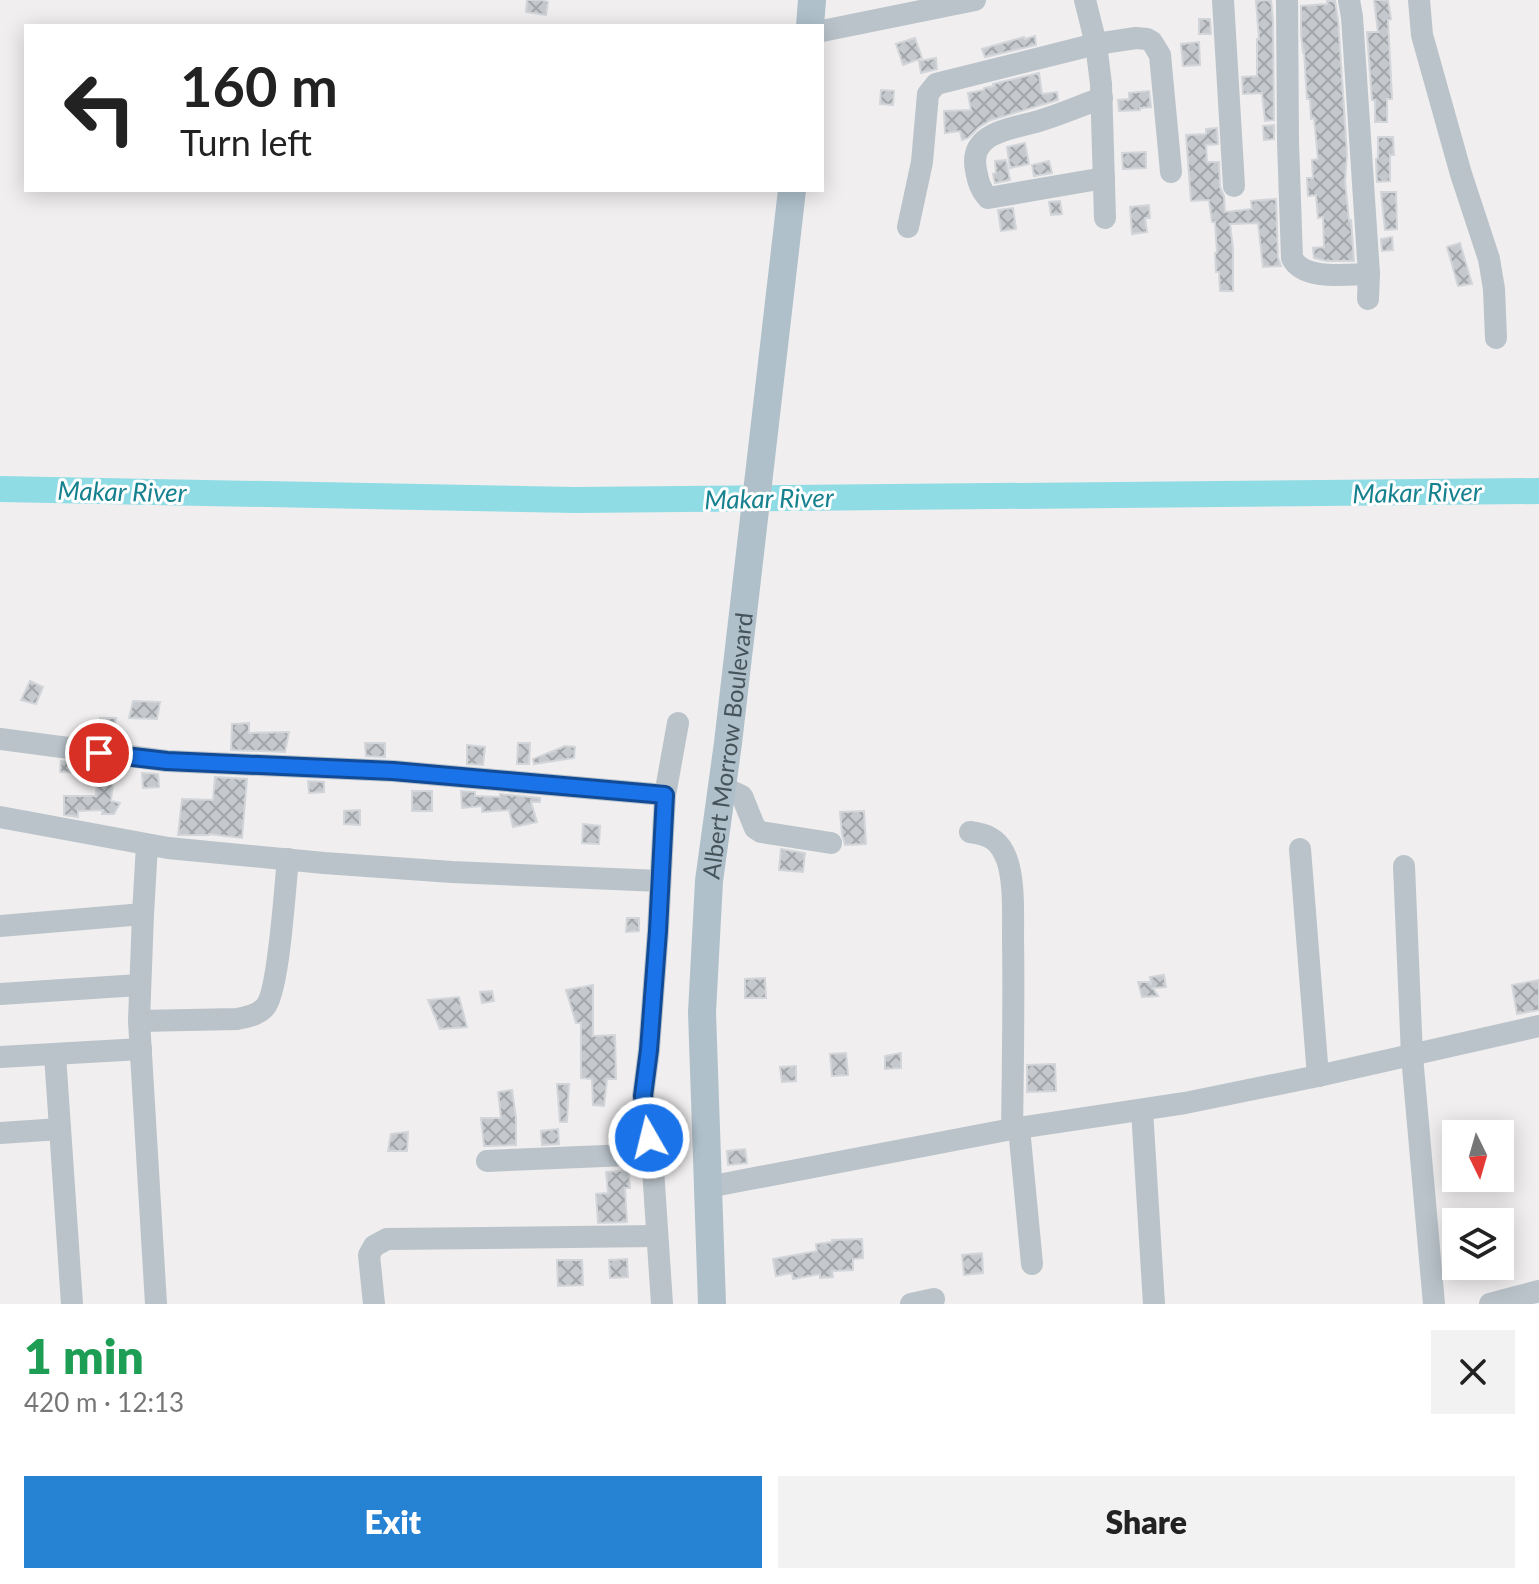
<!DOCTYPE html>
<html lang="en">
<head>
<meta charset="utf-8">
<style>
	:root { --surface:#fff; --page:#f2f2f2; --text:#222; --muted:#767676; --accent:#2682d2 }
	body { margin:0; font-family:Lato,sans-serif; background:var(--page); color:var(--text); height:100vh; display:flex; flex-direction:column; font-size:30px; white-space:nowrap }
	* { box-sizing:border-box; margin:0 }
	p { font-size:26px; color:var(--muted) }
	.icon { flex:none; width:44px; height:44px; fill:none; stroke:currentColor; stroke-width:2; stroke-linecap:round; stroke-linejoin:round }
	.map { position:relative; height:1304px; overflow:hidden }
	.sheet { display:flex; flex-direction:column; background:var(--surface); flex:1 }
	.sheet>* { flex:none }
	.top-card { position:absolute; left:24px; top:24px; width:800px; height:168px; border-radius:0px; box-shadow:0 4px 20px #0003; background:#fff; color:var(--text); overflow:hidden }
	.needle { width:52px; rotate:175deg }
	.buttons { position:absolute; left:1442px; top:1120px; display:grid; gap:16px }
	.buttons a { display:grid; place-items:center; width:72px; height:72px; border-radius:0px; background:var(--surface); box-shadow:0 4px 20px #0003; font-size:40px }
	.pin { position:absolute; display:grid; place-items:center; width:68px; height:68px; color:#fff; margin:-34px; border:4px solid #fff; border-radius:50%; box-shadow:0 2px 8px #0007 }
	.me { position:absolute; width:88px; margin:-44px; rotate:352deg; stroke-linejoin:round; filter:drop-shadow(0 0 6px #0008) }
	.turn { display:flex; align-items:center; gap:28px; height:168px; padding:0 24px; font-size:36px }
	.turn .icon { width:104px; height:104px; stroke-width:2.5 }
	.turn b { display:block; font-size:56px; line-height:68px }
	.round { display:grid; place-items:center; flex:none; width:84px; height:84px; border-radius:0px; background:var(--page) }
	.headline { display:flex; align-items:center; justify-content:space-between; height:136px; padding:0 24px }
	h1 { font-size:48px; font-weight:800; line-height:60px; color:#1e9e55 }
	.button { display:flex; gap:16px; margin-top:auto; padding:16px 24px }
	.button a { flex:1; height:92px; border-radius:0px; background:var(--accent); color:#fff; font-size:32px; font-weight:800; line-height:92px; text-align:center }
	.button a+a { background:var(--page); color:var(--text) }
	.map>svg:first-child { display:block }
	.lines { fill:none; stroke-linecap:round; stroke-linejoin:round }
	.river { stroke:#8fdce5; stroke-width:26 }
	.building { fill:url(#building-cross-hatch); stroke:#d2d5d9; stroke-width:2 }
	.minor { stroke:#bac3ca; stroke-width:22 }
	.major { stroke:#afc0cb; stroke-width:28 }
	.route-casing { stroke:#114b97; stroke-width:20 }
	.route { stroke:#1a73e8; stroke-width:14 }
	.labels { text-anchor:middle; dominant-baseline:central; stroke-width:6; stroke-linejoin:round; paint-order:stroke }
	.street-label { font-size:24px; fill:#47535a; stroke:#fff }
	.water-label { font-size:26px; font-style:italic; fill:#16828f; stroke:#fff }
</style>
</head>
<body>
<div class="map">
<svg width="1539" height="1304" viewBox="0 0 1539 1304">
	<defs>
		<pattern id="building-cross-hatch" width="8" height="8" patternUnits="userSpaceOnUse" patternTransform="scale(2)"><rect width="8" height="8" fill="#c5c9cd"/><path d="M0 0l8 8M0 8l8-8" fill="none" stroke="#a2a6a9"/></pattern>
	</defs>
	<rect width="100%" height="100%" fill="#f0eeee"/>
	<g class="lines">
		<polyline class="river" points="0,489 575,500 1539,491"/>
	</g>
	<g class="building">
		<polygon points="527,0 541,0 548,2 546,15 526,12"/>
		<polygon points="1271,0 1273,20 1274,120 1265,121 1262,93 1243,94 1242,77 1257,76 1257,39 1259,39 1256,1"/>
		<polygon points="1374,0 1388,0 1391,19 1388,20 1392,99 1387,99 1387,122 1375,122 1375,100 1372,100 1367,32 1378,32"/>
		<polygon points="1327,1 1335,1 1338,19 1347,154 1345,181 1349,220 1351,220 1354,261 1327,261 1314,258 1313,248 1324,247 1323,217 1318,218 1316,195 1308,196 1307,178 1313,178 1312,160 1318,159 1314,118 1311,119 1310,99 1307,99 1304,51 1303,52 1301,34 1301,6 1327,4"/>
		<polygon points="1199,19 1210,19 1211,34 1199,34"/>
		<polygon points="1035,36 1036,45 985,57 982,49 1024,37 1025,39"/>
		<polygon points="915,38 922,58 903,65 896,44"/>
		<polygon points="1199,42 1200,65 1183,66 1181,44"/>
		<polygon points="936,58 937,69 921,73 919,61"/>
		<polygon points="1039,73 1042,94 1057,92 1058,100 991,120 979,127 968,138 962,140 960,131 945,133 944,111 971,110 968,93 984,90 984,88 994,86 993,84"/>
		<polygon points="881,90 894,91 893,105 880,104"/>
		<polygon points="1149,91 1151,107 1140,108 1140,110 1119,111 1118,100 1129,99 1129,93"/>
		<polygon points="1274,125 1274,139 1264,140 1263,126"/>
		<polygon points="1217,128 1218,144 1206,145 1207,162 1219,162 1220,187 1224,196 1225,212 1252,209 1251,201 1276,199 1278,258 1281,266 1263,267 1258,223 1230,224 1233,249 1233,291 1220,291 1219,272 1216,272 1215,253 1217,253 1215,222 1212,222 1209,200 1191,201 1186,135 1206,134 1206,129"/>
		<polygon points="1378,137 1393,137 1394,155 1390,155 1390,181 1377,182 1376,159 1378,158"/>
		<polygon points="1025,143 1029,164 1010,168 1007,147"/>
		<polygon points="1146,152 1146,168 1123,169 1122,153"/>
		<polygon points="1006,160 1010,180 995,183 993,174 996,173 995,161"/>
		<polygon points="1049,161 1052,173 1034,176 1032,165"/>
		<polygon points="1381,192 1396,192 1397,229 1385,230"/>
		<polygon points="1060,201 1062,214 1051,215 1049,202"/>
		<polygon points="1149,205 1150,218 1145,218 1147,232 1132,234 1130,207"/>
		<polygon points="1013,208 1016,229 1001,231 998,210"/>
		<polygon points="1392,237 1393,250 1382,251 1381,239"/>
		<polygon points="1460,243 1472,284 1458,286 1447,247"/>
		<polygon points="30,681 43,687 36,704 21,700"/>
		<polygon points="133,701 160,702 157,719 129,718"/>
		<polygon points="100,718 116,718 114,731 102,733"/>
		<polygon points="249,723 249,733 289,732 285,752 231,750 232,724"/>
		<polygon points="365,743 385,743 385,757 366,756"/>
		<polygon points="518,743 530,743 529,764 517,764"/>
		<polygon points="467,745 485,747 483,765 467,764"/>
		<polygon points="565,746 575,747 574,758 534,764 533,759"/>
		<polygon points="61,761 85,764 85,773 60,772"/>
		<polygon points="114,772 111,801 120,803 114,814 102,814 103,810 78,811 78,817 64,815 64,796 96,796 97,773"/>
		<polygon points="142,773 158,774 159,787 143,788"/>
		<polygon points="215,777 247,779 242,838 209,834 209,835 178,835 182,799 213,800"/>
		<polygon points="308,781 324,782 324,792 309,793"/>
		<rect x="412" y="791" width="20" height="20"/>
		<polygon points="461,791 475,792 475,796 500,797 500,794 540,798 540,802 531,802 537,822 513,827 509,810 482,812 482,806 462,808"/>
		<polygon points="360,810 360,825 344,824 344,811"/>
		<polygon points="864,811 866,844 845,845 842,834 840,812"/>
		<polygon points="583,824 600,826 599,844 582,843"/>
		<polygon points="781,849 805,853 803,872 779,870"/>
		<polygon points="627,918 639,918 639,931 626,932"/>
		<polygon points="1164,975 1166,987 1153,988 1158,996 1142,997 1138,982 1149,982 1151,985 1150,977"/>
		<polygon points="765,978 766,998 745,998 745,979"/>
		<polygon points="1539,980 1539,1010 1517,1014 1512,985"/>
		<polygon points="593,985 593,1036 615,1035 616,1079 607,1079 604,1106 593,1105 592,1079 581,1078 581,1023 576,1023 566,990"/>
		<polygon points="492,991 494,1001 482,1003 480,992"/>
		<polygon points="459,997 467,1027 440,1029 428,1000"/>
		<polygon points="846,1053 848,1075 832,1076 830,1054"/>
		<polygon points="901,1053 901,1068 885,1069 885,1056"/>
		<polygon points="1055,1064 1056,1091 1027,1092 1027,1065"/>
		<polygon points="796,1066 796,1081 782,1082 780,1067"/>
		<polygon points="557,1084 569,1084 567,1122 560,1122"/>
		<polygon points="512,1090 516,1118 516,1145 484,1146 481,1118 501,1118 498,1092"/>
		<polygon points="558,1129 559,1144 542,1145 541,1131"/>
		<polygon points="408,1132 407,1151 388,1151 391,1134"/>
		<polygon points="745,1149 747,1163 728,1165 727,1151"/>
		<polygon points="629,1170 630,1188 625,1188 627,1222 598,1223 596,1194 608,1193 606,1172"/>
		<polygon points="862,1239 863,1258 853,1259 853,1270 832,1271 833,1277 820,1278 820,1274 793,1279 792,1273 776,1276 773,1259 817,1251 816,1244 832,1242 832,1240"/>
		<polygon points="982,1253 983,1273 964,1275 962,1255"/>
		<polygon points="627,1259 628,1277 610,1278 609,1260"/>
		<polygon points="557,1260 582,1260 583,1285 558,1286"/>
	</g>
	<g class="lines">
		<g class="minor">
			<polyline points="1085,0 1096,44 1101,84 1105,218"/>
			<polyline points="1223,0 1234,186"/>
			<path d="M1287,0l1,142 4,116c11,23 56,16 77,16"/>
			<polyline points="1349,0 1352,17 1369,274 1368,299"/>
			<polyline points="1419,0 1422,35 1461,174 1489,259 1494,289 1496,338"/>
			<polyline points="822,31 975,0"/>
			<path d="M1102,98c-20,7 -40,16 -60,22 -27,9 -74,10 -66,50 2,11 4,19 12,28l116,-20"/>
			<polyline points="908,227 922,162 928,94 936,84 1096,44 1136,38 1147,39 1152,42 1160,55 1171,172"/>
			<polyline points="0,739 167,761 393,771 665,795"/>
			<polyline points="722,787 742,796 755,828 761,832 831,843"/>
			<polyline points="0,817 168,848 324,863 452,872 660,881"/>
			<path d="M970,832c15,2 27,6 34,21 11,20 9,62 9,85 1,64 0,127 -1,191"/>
			<polyline points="147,845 143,914 139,1021 156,1304"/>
			<polyline points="1300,849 1318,1076"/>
			<polyline points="1404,866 1412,1056 1434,1304"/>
			<polyline points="0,926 143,914"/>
			<polyline points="0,994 139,985"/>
			<path d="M139,1021l98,-2c10,-2 21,-4 28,-12 14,-15 20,-122 23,-148"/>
			<polyline points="55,1055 72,1304"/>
			<polyline points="0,1057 141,1049"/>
			<polyline points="1142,1110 1154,1304"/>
			<polyline points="1019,1128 1032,1264"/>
			<polyline points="0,1133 60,1129"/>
			<polyline points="487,1161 652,1154"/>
			<polyline points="708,1187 1012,1129 1185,1103 1318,1076 1539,1026"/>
			<polyline points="374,1304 369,1255 374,1246 387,1239 657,1236"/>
			<polyline points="662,1304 652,1154 643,1096 649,1050 658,931 665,795 678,723"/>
			<polyline points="911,1304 934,1299"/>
			<polyline points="1490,1304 1539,1291"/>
		</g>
		<g class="major">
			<polyline points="810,26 812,0"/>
			<path id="s1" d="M712,1304l-10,-292 7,-131 19,-138 64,-553"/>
		</g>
	</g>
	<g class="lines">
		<g class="route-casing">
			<polyline id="route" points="99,753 167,761 393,771 665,795 658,931 649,1050 643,1096 649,1138"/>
		</g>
		<use href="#route" class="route"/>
	</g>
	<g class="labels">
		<g class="street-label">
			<text stroke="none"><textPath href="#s1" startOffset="560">Albert Morrow Boulevard</textPath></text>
		</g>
		<g class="water-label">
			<text transform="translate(122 491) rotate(1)">Makar River</text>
			<text transform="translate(1417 492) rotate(-1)">Makar River</text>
			<text transform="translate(769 498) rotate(-1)">Makar River</text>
		</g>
	</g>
</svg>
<div class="buttons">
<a><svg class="needle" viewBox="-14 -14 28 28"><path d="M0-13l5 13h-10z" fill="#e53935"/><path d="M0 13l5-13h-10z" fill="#767676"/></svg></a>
<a><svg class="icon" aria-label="layers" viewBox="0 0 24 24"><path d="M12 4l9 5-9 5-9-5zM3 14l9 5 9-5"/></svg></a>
</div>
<div class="pin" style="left:99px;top:753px;background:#d93025"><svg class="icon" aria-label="arrive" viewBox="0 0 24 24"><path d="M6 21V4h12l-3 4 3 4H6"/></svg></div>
<svg class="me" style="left:649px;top:1138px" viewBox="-20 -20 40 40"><circle r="17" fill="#1a73e8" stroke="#fff" stroke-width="3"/><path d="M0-11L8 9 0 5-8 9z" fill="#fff"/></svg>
<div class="top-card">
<div class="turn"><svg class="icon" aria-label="left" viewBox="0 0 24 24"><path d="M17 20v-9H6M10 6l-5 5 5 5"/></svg><div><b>160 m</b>Turn left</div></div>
</div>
</div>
<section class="sheet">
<div class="headline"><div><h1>1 min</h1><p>420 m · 12:13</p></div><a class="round"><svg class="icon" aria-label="close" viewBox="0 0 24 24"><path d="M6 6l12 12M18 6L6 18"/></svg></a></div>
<div class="button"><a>Exit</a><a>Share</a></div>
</section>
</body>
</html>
